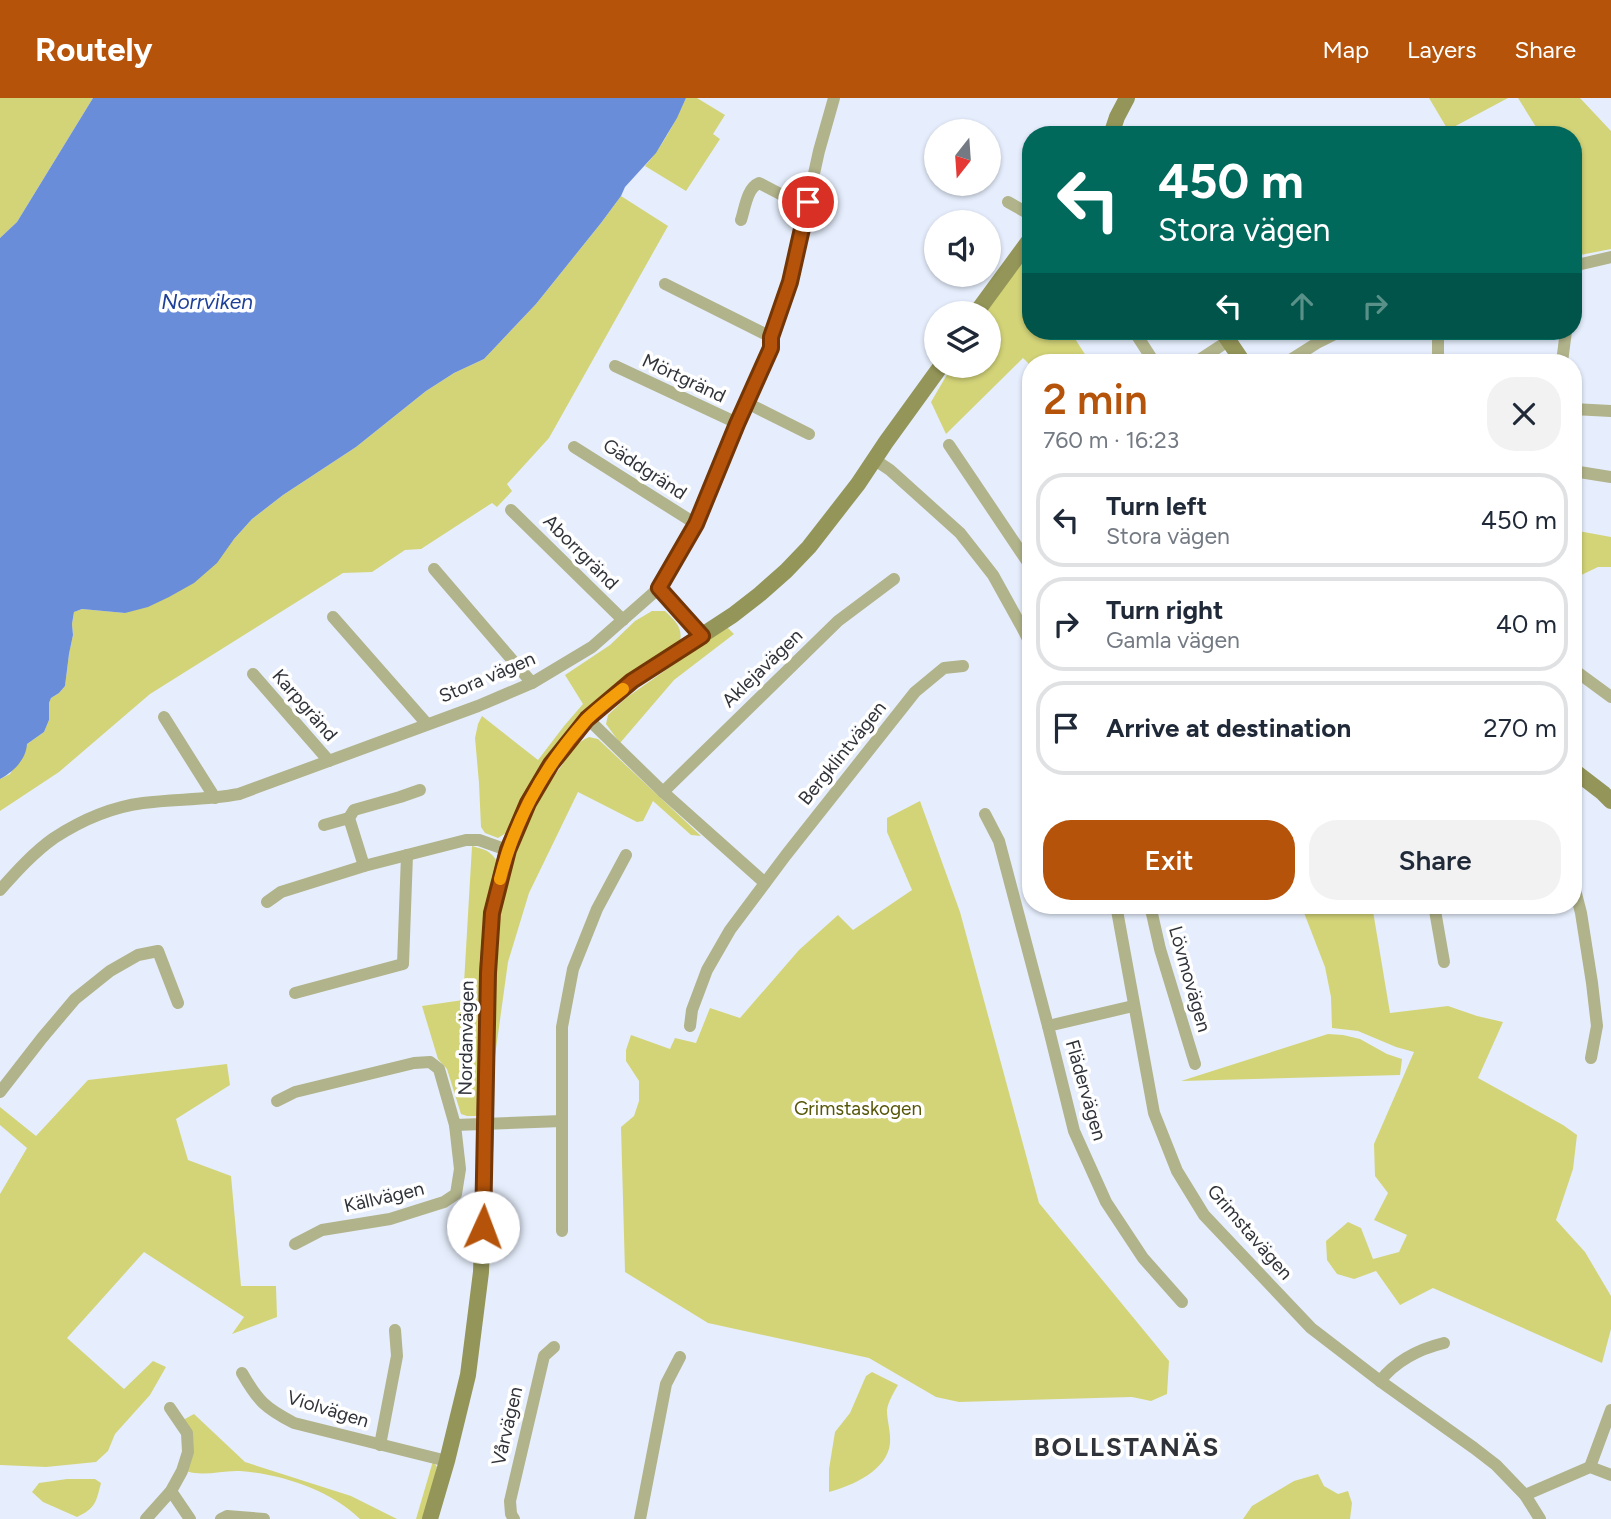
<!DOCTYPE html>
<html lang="en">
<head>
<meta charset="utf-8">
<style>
	:root { --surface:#fff; --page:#f2f2f3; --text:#1f2937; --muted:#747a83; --line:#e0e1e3; --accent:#b45309 }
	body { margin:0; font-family:Figtree,sans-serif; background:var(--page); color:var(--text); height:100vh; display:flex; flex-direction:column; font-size:26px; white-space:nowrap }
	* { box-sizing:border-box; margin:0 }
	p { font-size:23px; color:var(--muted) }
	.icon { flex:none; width:38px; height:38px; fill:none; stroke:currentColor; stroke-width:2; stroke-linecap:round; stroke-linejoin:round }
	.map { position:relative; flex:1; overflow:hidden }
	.drawer { position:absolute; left:1022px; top:256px; width:560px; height:560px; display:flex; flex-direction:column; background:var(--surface); border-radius:28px; box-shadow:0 2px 5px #0004 }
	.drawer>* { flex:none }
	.top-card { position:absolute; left:1022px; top:28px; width:560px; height:214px; border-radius:28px; box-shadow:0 2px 5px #0004; background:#00695c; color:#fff; overflow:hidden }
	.needle { width:46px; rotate:197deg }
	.fabs { position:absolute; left:924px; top:21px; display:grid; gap:14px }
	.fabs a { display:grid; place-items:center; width:77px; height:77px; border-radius:50%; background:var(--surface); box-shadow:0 2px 5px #0004; font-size:35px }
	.pin { position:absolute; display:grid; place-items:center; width:60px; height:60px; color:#fff; margin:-30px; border:4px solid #fff; border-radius:50%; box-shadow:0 2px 7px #0007 }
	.me { position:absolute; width:77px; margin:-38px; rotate:2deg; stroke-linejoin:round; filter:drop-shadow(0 0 5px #0008) }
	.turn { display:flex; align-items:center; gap:24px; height:147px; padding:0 21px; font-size:32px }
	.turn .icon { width:91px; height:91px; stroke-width:2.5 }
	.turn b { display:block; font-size:49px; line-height:60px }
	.lanes { display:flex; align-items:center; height:66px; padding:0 21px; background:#0003; justify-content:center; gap:35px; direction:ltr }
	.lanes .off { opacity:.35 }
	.round { display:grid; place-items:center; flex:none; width:74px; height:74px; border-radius:28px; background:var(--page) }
	.overview { display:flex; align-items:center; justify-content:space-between; height:119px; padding:0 21px }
	h1 { font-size:42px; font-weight:600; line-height:52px; color:var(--accent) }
	.cta { display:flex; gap:14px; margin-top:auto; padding:14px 21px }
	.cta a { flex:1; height:80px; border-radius:28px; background:var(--accent); color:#fff; font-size:28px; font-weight:600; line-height:80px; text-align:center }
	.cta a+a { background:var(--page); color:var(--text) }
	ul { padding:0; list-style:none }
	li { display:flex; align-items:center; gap:21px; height:94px; margin:0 14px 10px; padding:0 7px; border:4px solid var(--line); border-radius:28px }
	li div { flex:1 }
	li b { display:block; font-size:26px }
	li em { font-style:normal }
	header { display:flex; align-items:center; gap:42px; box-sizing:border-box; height:98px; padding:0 35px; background:var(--accent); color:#fff }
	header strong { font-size:33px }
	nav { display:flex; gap:38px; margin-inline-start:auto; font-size:24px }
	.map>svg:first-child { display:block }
	.green { fill:#d3d478 }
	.water { fill:#6a8dda }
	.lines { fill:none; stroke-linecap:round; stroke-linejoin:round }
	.street { stroke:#b1b38a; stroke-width:12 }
	.secondary { stroke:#949558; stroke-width:16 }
	.route-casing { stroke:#753606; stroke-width:18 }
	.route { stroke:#b45309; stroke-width:12 }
	.slow { stroke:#f59e0b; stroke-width:12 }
	.labels { text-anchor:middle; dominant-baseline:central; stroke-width:7; stroke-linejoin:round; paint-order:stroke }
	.street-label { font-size:19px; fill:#303339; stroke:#fff }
	.park-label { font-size:19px; fill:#575609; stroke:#fff }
	.water-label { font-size:21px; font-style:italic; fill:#1e409a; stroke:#fff }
	.district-label { font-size:26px; font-weight:bold; letter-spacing:2px; fill:#303339; stroke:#fff }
</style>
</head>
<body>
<header>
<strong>Routely</strong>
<nav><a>Map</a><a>Layers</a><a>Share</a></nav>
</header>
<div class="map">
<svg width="1611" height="1421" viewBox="0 0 1611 1421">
	<rect width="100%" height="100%" fill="#e6eefd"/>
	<g class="green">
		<polygon points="0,0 93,0 17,124 0,140"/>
		<path d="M686,0h11l28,17 -12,19 7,5 -34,52 -41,-25c18,-20 30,-44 41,-68z"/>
		<polygon points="1429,0 1508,0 1448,32"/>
		<polygon points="1518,0 1580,0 1611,33 1611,151 1575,158 1573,37 1541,37"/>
		<polygon points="621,98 668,128 549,340 507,386 512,393 497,409 492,405 421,451 405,452 372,474 343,475 150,596 59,674 0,713 0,681 10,676 27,646 44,634 49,622 49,605 51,600 59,595 65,588 69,556 73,537 72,526 74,514 82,511 125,515 234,441 252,421 283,397 356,349 426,293 454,275 484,261 536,206 601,125"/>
		<polygon points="1031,147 1031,233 1070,233 1090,264 1031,264 1031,268 1023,260 946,336 931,304 952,268 989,268 989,215 983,215"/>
		<polygon points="1573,432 1611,439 1611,469 1598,469 1573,481"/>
		<path d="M652,513h13c10,10 18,16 15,30l-69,47 -32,31 -37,45 -36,69 -8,5 -13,-5 -4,-6 -2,-44 -4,-45 3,-14 4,-8 56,44 26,-34 19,-22 -18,-29 45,-30 25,-24z"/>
		<polygon points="727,529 734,536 674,582 620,645 606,626 608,617 626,600"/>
		<path d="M589,639l9,2 103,97 -10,-1 -38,-34 -10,20 -6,1 -59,-30 -49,101 -21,69 -13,94c1,-48 -1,-98 6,-145 8,-49 29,-104 59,-143 8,-11 16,-26 29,-31z"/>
		<polygon points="920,703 960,814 1039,1105 1169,1263 1167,1296 1151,1303 1132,1299 959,1304 936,1299 869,1260 708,1225 625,1174 621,1029 634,1018 639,1003 639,983 626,963 626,952 631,937 670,951 675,940 696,945 710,910 740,920 799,852 838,817 853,832 912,792 887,734 887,720"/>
		<path d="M472,748c14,4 20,5 27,19l-18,247 -5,4h-9l-6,-2 -14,-45 -9,-10 -16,-53 41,-6z"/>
		<polygon points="1301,807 1372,807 1390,915 1448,908 1477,918 1503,924 1478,980 1563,1027 1577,1037 1573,1071 1556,1122 1585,1154 1611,1198 1611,1231 1602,1265 1433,1190 1400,1207 1376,1173 1354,1181 1337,1176 1327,1162 1326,1143 1348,1124 1361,1130 1373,1161 1399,1154 1407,1137 1374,1122 1388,1095 1375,1078 1374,1046 1414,954 1396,949 1358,933 1332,930 1331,899 1325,869"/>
		<polygon points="1328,936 1343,937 1360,941 1387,956 1402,961 1400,977 1181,983"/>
		<polygon points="227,966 230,987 176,1021 188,1062 231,1078 241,1188 276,1188 277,1219 232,1236 244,1219 144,1154 67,1240 124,1291 153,1263 166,1269 150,1297 115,1336 108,1353 96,1364 46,1369 0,1367 0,1096 27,1050 0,1027 0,1009 36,1038 88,982"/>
		<path d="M872,1274l26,13c-4,7 -10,17 -11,25 0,11 4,22 3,33 -2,27 -38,43 -61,49v-23l6,-37 15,-19 16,-37z"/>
		<path d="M194,1316l51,48 106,34 46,23h-37c-30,-29 -78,-45 -120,-48 -18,-1 -36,6 -54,0l-3,-51z"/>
		<polygon points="433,1363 437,1369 426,1421 416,1421"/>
		<polygon points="1318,1376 1324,1388 1338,1396 1348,1393 1352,1405 1350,1421 1243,1421 1252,1408 1294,1383"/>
		<path d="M67,1381h28l6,4c-5,19 -5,25 -24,34l-34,-15 -11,-10 7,-9z"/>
	</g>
	<path class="water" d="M93,0h593l-9,20 -21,35 -31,34 -4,9 -20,27 -65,81 -52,55 -30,14 -28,18 -70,56 -73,48 -31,24 -18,20 -17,24 -23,20 -25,14 -21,10 -23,6 -43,-4 -8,3 -2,12 1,11 -4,19 -4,32 -6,7 -8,5 -2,5v17l-5,12 -17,12c-1,16 -14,28 -27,35v-541l17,-16z"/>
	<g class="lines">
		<g class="street">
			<polyline points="1008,104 1031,117"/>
			<path d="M741,122c4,-12 6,-32 18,-37l27,14 23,5"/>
			<polyline points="1573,168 1611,159"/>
			<polyline points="665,186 771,239"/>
			<polyline points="1134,233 1154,264"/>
			<polyline points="1438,233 1438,264"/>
			<polyline points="1196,264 1228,243"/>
			<polyline points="1287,264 1317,245 1341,233"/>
			<polyline points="1562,264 1566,233"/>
			<polyline points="615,268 737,325"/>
			<polyline points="747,305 809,336"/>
			<polyline points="1573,311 1611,313"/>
			<polyline points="949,347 1031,469"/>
			<polyline points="574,349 696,426"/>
			<polyline points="875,362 890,372 960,435 993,477 1024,533 1031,547"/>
			<polyline points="1573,373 1611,379"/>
			<polyline points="511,412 623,522"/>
			<polyline points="434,471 532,585"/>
			<polyline points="659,490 696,426 737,325 771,250 771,239 790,184 819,53 834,0"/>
			<polyline points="333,519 427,626"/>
			<polyline points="1573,571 1611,599"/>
			<polyline points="253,576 329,663"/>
			<polyline points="164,619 215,700"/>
			<polyline points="588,621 663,694 765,785"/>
			<polyline points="663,694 838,523 894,481"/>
			<polyline points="985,716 999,743 1048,928 1074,1033 1106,1104 1143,1160 1182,1204"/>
			<polyline points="324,727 349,720"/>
			<polyline points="364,768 349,720 354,712 400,699 420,692"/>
			<polyline points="1573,784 1581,815 1592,885 1597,928 1591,960"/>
			<path d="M0,792c16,-18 34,-38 54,-52 26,-17 58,-31 89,-35 32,-4 64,-3 96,-9l239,-88 54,-23 60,-36 67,-59 43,48"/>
			<polyline points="267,804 281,794 364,768 466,742 479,742 507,752"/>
			<polyline points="1116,807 1154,1015 1177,1073 1204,1117 1311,1230 1380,1283 1474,1350 1496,1367 1525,1397 1540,1421"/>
			<polyline points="1150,807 1160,851 1195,966"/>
			<polyline points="1434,807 1444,864"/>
			<polyline points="295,895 403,866 407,757"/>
			<polyline points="690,928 692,912 707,872 730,832 786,757 915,594 944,570 963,568"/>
			<polyline points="1048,928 1133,908"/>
			<polyline points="0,994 42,940 75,901 110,873 138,857 158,853 178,905"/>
			<polyline points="277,1003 295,994 414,965 430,964 439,971 455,1027 460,1071 456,1096 444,1104 390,1121 322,1132 295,1146"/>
			<polyline points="455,1027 562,1023"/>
			<polyline points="562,1133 562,929 573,871 597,811 626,757"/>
			<path d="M242,1275c16,28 23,35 52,50l153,38"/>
			<path d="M1380,1283c16,-20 39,-32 64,-38"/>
			<polyline points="380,1347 397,1258 395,1232"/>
			<polyline points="1590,1369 1611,1312"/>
			<polyline points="171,1393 190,1421"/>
			<polyline points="1525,1397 1590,1369 1611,1377"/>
			<polyline points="146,1421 171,1393 182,1373 188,1354 187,1335 170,1310"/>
			<polyline points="221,1421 227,1418 264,1421"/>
			<polyline points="514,1421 511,1416 510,1403 544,1258 554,1249"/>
			<polyline points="640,1421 666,1286 680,1259"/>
		</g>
		<g class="secondary">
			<polyline points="1111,37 1117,19 1127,0"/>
			<polyline points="976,215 1031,140"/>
			<polyline points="1222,233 1243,264"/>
			<polyline points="1573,672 1603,695 1611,703"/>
			<polyline points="430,1421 447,1363 468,1277 481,1174 486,1025 487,875 492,815 507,752 528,704 551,666 588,621 632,583 733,517 760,496 786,473 809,449 858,386 886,344 941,268"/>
		</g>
	</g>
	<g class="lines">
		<g class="route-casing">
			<polyline id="route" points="483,1129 488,875 492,815 508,752 528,705 551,666 587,621 632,583 702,538 659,490 696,426 737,326 771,250 771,239 790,184 808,104"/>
		</g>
		<use href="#route" class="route"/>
		<path class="slow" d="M500,781c15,-60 45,-113 86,-159 11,-11 24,-21 37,-31"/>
	</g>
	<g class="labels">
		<g class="street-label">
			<text transform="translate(684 280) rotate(25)">Mörtgränd</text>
			<text transform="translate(645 371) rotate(33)">Gäddgränd</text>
			<text transform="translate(581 454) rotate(45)">Aborrgränd</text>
			<text transform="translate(762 570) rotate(-44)">Aklejavägen</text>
			<text transform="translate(487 579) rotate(-23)">Stora vägen</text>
			<text transform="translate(305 607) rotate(49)">Karpgränd</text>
			<text transform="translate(842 655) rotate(-51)">Bergklintvägen</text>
			<text transform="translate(1190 881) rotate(74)">Lövmovägen</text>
			<text transform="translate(466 940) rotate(-89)">Nordanvägen</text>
			<text transform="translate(1086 992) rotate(74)">Flädervägen</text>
			<text transform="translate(384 1099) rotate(-13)">Källvägen</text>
			<text transform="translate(1250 1134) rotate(49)">Grimstavägen</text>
			<text transform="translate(328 1311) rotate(17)">Violvägen</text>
			<text transform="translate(507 1328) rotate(-77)">Vårvägen</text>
		</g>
		<g class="park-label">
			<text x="858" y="1010">Grimstaskogen</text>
		</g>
		<g class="water-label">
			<text x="207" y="203">Norrviken</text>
		</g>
		<g class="district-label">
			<text x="1127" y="1349">BOLLSTANÄS</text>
		</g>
	</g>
</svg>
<div class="fabs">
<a><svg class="needle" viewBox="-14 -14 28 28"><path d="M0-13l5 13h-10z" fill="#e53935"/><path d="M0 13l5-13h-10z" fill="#747a83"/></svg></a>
<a><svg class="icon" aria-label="sound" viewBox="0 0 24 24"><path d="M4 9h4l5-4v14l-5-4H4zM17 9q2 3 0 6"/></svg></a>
<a><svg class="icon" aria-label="layers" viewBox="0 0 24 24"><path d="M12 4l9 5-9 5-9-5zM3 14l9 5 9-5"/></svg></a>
</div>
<div class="pin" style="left:808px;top:104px;background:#d93025"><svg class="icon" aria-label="arrive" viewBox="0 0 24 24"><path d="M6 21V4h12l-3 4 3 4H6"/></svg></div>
<svg class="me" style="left:483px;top:1129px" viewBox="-20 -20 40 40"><circle r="19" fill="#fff"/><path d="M0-13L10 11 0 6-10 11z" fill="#b45309"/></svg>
<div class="top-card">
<div class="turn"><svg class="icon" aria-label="left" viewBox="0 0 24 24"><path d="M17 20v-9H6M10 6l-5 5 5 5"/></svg><div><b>450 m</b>Stora vägen</div></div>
<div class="lanes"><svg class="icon" aria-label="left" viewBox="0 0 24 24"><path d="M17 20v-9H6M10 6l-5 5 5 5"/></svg><svg class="icon off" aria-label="ahead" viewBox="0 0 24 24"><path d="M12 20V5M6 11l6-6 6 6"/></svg><svg class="icon off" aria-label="right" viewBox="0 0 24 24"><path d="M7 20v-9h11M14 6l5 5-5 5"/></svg></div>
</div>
<section class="drawer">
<div class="overview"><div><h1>2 min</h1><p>760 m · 16:23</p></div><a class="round"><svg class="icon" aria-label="close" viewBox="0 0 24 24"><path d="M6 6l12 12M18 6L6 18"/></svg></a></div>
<ul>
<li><svg class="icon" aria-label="left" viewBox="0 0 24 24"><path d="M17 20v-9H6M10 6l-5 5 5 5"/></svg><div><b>Turn left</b><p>Stora vägen</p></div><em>450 m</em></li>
<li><svg class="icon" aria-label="right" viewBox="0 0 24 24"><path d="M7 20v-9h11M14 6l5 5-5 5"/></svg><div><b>Turn right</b><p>Gamla vägen</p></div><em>40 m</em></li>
<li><svg class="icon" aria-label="arrive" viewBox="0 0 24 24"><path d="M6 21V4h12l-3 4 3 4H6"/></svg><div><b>Arrive at destination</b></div><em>270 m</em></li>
</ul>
<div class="cta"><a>Exit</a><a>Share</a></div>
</section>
</div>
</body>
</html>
